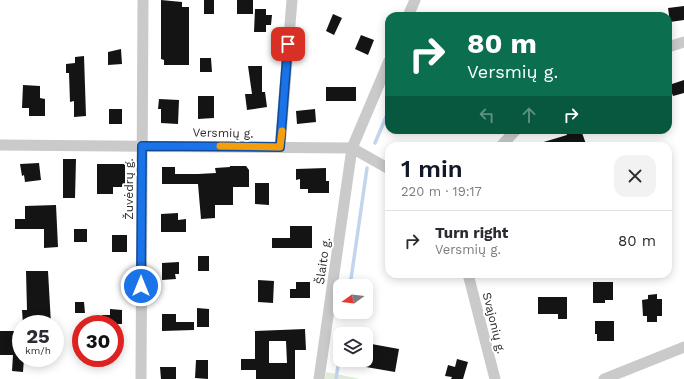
<!DOCTYPE html>
<html lang="en">
<head>
<meta charset="utf-8">
<style>
	body { margin:0; font-family:"Work Sans",sans-serif; background:#f2f2f3; color:#2b2b33; height:100vh; display:flex; flex-direction:column; font-size:15px; white-space:nowrap }
	* { box-sizing:border-box; margin:0 }
	p { font-size:13px; color:#7c7c81 }
	.icon { flex:none; width:22px; height:22px; fill:none; stroke:currentColor; stroke-width:2; stroke-linecap:round; stroke-linejoin:round }
	.map { position:relative; flex:1; overflow:hidden }
	.details { position:absolute; left:385px; top:142px; width:287px; height:136px; display:flex; flex-direction:column; background:#fff; border-radius:12px; box-shadow:0 2px 10px #0003 }
	.details>* { flex:none }
	.hud { position:absolute; left:385px; top:12px; width:287px; height:122px; border-radius:12px; box-shadow:0 2px 10px #0003; background:#0b6e4f; color:#fff; overflow:hidden }
	.needle { width:26px; rotate:255deg }
	.fabs { position:absolute; left:333px; top:279px; display:grid; gap:8px }
	.fabs a { display:grid; place-items:center; width:40px; height:40px; border-radius:8px; background:#fff; box-shadow:0 2px 10px #0003; font-size:20px }
	.speed { position:absolute; left:12px; top:315px; display:flex; gap:8px; font-size:20px; font-weight:700; text-align:center }
	.speed>* { display:grid; place-content:center; width:52px; height:52px; border-radius:50%; background:#fff; box-shadow:0 2px 10px #0003; line-height:1 }
	.speed small { font-size:10px; font-weight:400 }
	.speed .limit { border:6px solid #d22; background:#fff; color:#111 }
	.pin { position:absolute; display:grid; place-items:center; width:34px; height:34px; color:#fff; margin:-17px; border-radius:8px; box-shadow:0 2px 6px #0006 }
	.me { position:absolute; width:44px; margin:-22px; rotate:0deg; stroke-linejoin:round; filter:drop-shadow(0 0 3px #0008) }
	.turn { display:flex; align-items:center; gap:14px; height:84px; padding:0 16px; font-size:18px }
	.turn .icon { width:52px; height:52px; stroke-width:2.5 }
	.turn b { display:block; font-size:28px; line-height:34px }
	.lanes { display:flex; align-items:center; height:38px; padding:0 16px; background:#0003; justify-content:center; gap:20px; direction:ltr }
	.lanes .off { opacity:.35 }
	.round { display:grid; place-items:center; flex:none; width:42px; height:42px; border-radius:12px; background:#f2f2f3 }
	.head { display:flex; align-items:center; justify-content:space-between; height:68px; padding:0 16px }
	h1 { font-size:24px; font-weight:600; line-height:30px; color:#111827 }
	ul { padding:0; list-style:none }
	li { display:flex; align-items:center; gap:12px; height:60px; padding:0 16px; border-top:1px solid #e1e1e2 }
	li div { flex:1 }
	li b { display:block; font-size:15px }
	li em { font-style:normal }
	.map>svg:first-child { display:block }
</style>
</head>
<body>
<div class="map">
<svg width="684" height="379" viewBox="0 0 684 379">
	<rect width="100%" height="100%" fill="#fff"/>
	<path fill="#e0ecd9" d="M326,372L361,379H325Z"/>
	<g fill="none" stroke-linecap="round" stroke-linejoin="round">
		<path stroke="#c3d5ee" stroke-width="3.5" d="M375,143L389,110
			M350,286L367,168
			M343,334V330
			M336,379L340,353"/>
	</g>
	<path fill="#141414" fill-rule="evenodd" d="M161,0L182,2V7H189V65H164V60L161,59Z
		M204,0H214V14H204Z
		M237,0H253V14H237Z
		M684,6V20L670,22L668,8Z
		M255,9H266V15H272L271,25H266V32H254Z
		M333,14L342,18L334,35L326,31Z
		M361,35L374,40L368,55L355,49Z
		M121,49L122,64L108,65V52Z
		M84,56L86,116L74,117V101L70,102L69,73H66V64L75,63V57Z
		M200,58H211L212,72H200Z
		M248,66H262V92H265L267,107L247,110L245,94H252Z
		M684,80V93L673,96L669,85Z
		M23,85L40,86V98L45,99V116H29V108H22Z
		M326,87H356V101H326Z
		M198,96H214V118L198,119Z
		M159,99L179,100L178,124L161,123V109H158Z
		M109,109H122V124H109Z
		M315,109L316,122L297,124L296,111Z
		M565,130H581L586,144L579,146H538L537,144L567,135Z
		M63,159H76L75,198H63Z
		M39,163L41,180L25,182L24,175L22,176L20,164Z
		M97,164H125V187H113V194H97Z
		M230,166H246L249,170V187H233V205H215V218L201,219L198,184H162V167H175V174H198L216,173L215,168L230,167Z
		M326,168V181H329V193H308V189H300V179L296,180V169Z
		M255,183H269V205L255,204Z
		M56,205L58,247L44,248V229H15V219H25V206Z
		M178,213V220L186,219V232H161V214Z
		M290,226H312V248H272V238H290Z
		M74,229H87V242H74Z
		M112,235H127V252H112Z
		M198,256H209V271H198Z
		M179,262V274H175L176,279L162,280V263Z
		M26,271H48L51,324H23L22,310H27Z
		M258,280L274,281L273,303L258,302Z
		M296,282H310V298H290V289H296Z
		M593,282H613V300H605V303H593Z
		M657,294V299H662V316H657V322H647V316H643L642,300L648,299V295Z
		M538,297H567V319H558V314H538Z
		M75,302H84L85,313H75Z
		M197,308L209,309V327H197Z
		M110,309L122,310V324H102V315H110Z
		M162,314H176V322H194V330L162,331Z
		M595,321H614V341H597V334H595Z
		M305,329L306,350H295V379H256V370H241V359H255V331ZM269,341H286L287,363H269Z
		M0,331H21V358H24L23,372L12,371L13,355H0Z
		M366,343L399,349L395,372L366,367Z
		M457,359L468,362L463,379H451L452,377L445,376L448,365L455,367Z
		M196,360H208V379L195,378Z
		M160,367H176V379H161Z"/>
	<g fill="none" stroke-linecap="round" stroke-linejoin="round">
		<path stroke="#cacaca" stroke-width="11" d="M408,16L415,0
			M668,47L684,42
			M0,145L352,148L389,61
			M501,146L516,130
			M280,147L292,0
			M468,274L495,379
			M141,379L143,0
			M319,379L352,148L389,169
			M604,379L684,347"/>
	</g>
	<g fill="none" stroke-linecap="round" stroke-linejoin="round">
		<defs>
			<path id="route" d="M141,286L142,146L280,147L288,44"/>
		</defs>
		<use href="#route" stroke="#114b97" stroke-width="10"/>
		<use href="#route" stroke="#1a73e8" stroke-width="7"/>
		<path stroke="#f59e0b" stroke-width="7" d="M220,146L280,147L282,131"/>
	</g>
	<g text-anchor="middle" stroke-width="4" stroke-linejoin="round" paint-order="stroke">
		<g font-size="12" fill="#2d2d2d" stroke="#fff">
			<text transform="translate(223 133) rotate(1)" y="4">Versmių g.</text>
			<text transform="translate(129 189) rotate(-90)" y="4">Žuvėdrų g.</text>
			<text transform="translate(323 261) rotate(-82)" y="4">Šlaito g.</text>
			<text transform="translate(494 323) rotate(76)" y="4">Svajonių g.</text>
		</g>
	</g>
</svg>
<div class="fabs">
<a><svg class="needle" viewBox="-14 -14 28 28"><path d="M0-13l5 13h-10z" fill="#e53935"/><path d="M0 13l5-13h-10z" fill="#7c7c81"/></svg></a>
<a><svg class="icon" aria-label="layers" viewBox="0 0 24 24"><path d="M12 4l9 5-9 5-9-5zM3 14l9 5 9-5"/></svg></a>
</div>
<div class="speed"><div>25<small>km/h</small></div><div class="limit">30</div></div>
<div class="pin" style="left:288px;top:44px;background:#d93025"><svg class="icon" aria-label="arrive" viewBox="0 0 24 24"><path d="M6 21V4h12l-3 4 3 4H6"/></svg></div>
<svg class="me" style="left:141px;top:286px" viewBox="-20 -20 40 40"><circle r="17" fill="#1a73e8" stroke="#fff" stroke-width="3"/><path d="M0-11L8 9 0 5-8 9z" fill="#fff"/></svg>
<div class="hud">
<div class="turn"><svg class="icon" aria-label="right" viewBox="0 0 24 24"><path d="M7 20v-9h11M14 6l5 5-5 5"/></svg><div><b>80 m</b>Versmių g.</div></div>
<div class="lanes"><svg class="icon off" aria-label="left" viewBox="0 0 24 24"><path d="M17 20v-9H6M10 6l-5 5 5 5"/></svg><svg class="icon off" aria-label="ahead" viewBox="0 0 24 24"><path d="M12 20V5M6 11l6-6 6 6"/></svg><svg class="icon" aria-label="right" viewBox="0 0 24 24"><path d="M7 20v-9h11M14 6l5 5-5 5"/></svg></div>
</div>
<section class="details">
<div class="head"><div><h1>1 min</h1><p>220 m · 19:17</p></div><a class="round"><svg class="icon" aria-label="close" viewBox="0 0 24 24"><path d="M6 6l12 12M18 6L6 18"/></svg></a></div>
<ul>
<li><svg class="icon" aria-label="right" viewBox="0 0 24 24"><path d="M7 20v-9h11M14 6l5 5-5 5"/></svg><div><b>Turn right</b><p>Versmių g.</p></div><em>80 m</em></li>
</ul>
</section>
</div>
</body>
</html>
